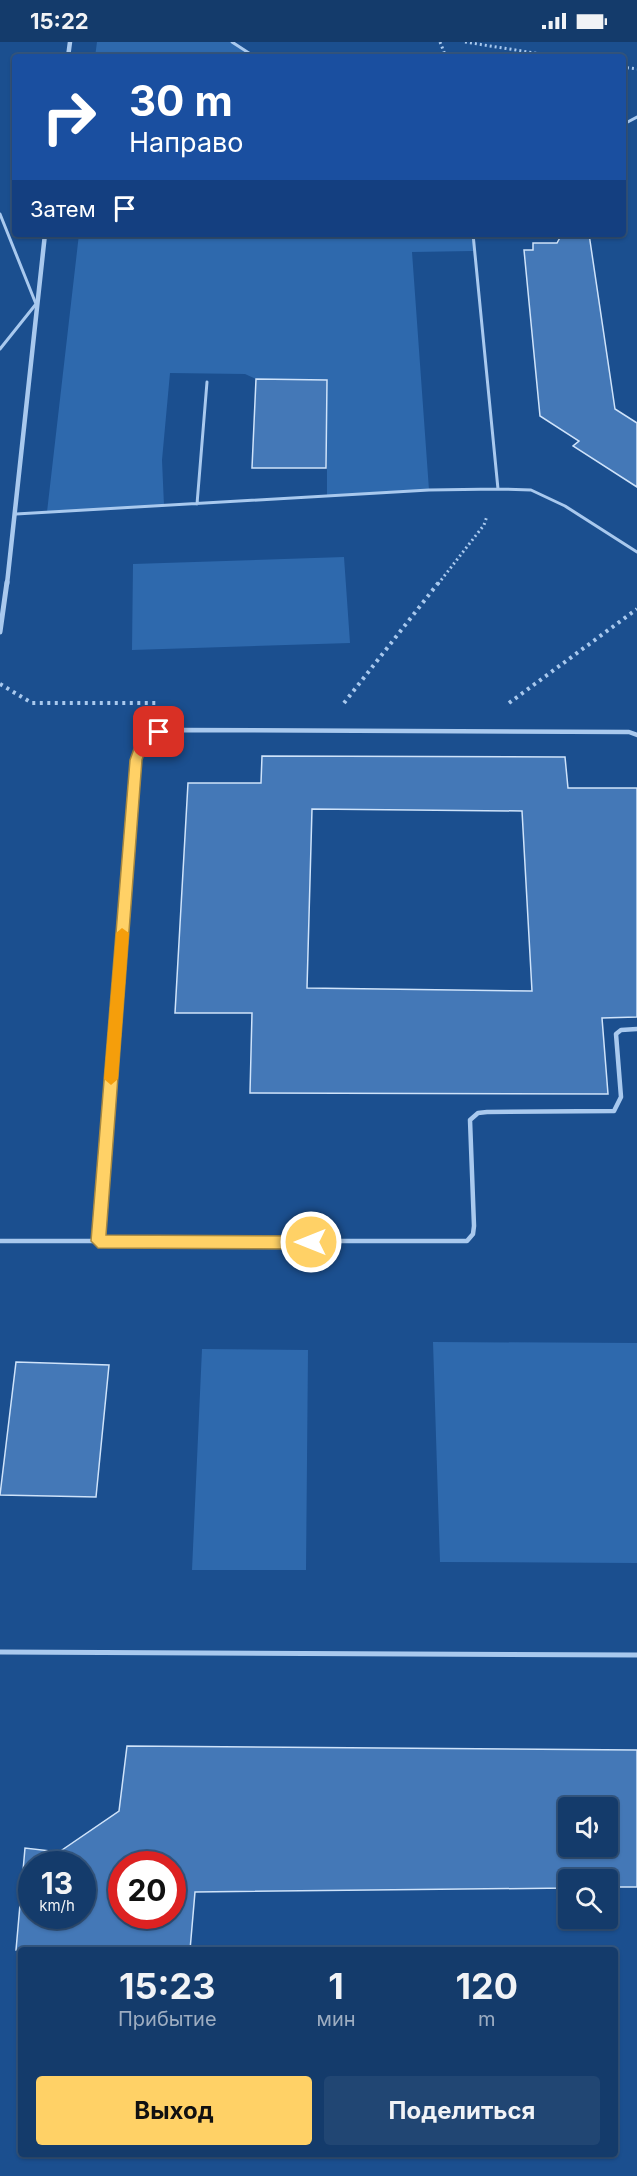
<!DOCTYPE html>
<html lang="ru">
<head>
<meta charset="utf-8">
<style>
	body { margin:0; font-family:Inter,sans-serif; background:#214673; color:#f1f3f6; height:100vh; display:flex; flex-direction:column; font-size:22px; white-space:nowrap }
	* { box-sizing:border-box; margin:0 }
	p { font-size:20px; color:#9dadc1 }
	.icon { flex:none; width:33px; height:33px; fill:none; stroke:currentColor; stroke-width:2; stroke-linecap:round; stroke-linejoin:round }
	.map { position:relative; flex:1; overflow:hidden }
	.drawer { position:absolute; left:18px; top:1905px; width:600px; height:210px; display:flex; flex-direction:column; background:#143b6b; border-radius:6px; box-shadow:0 2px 4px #0004,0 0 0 2px #33557e }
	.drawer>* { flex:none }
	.top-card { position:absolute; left:12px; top:12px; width:614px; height:183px; border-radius:6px; box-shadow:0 2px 4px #0004,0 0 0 2px #33557e; background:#1a4fa0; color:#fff; overflow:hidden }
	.buttons { position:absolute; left:558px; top:1755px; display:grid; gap:12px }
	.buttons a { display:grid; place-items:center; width:60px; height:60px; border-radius:6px; background:#143b6b; box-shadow:0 2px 4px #0004,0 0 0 2px #33557e; font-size:30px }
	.speed { position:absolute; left:18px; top:1809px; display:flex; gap:12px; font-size:30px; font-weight:700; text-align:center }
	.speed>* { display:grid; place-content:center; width:78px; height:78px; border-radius:50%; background:#143b6b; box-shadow:0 2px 4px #0004,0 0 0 2px #33557e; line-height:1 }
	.speed small { font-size:15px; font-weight:400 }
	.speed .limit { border:9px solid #d22; background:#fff; color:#111 }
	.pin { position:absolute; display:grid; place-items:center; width:51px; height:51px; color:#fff; margin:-26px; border-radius:12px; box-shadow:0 3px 9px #0006 }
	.me { position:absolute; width:66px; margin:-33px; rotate:270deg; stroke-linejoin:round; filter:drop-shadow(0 0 4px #0008) }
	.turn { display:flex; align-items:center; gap:21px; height:126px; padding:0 18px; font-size:27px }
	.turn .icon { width:78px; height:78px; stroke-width:2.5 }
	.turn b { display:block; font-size:42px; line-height:51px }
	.then { display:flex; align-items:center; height:57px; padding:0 18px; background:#0003; gap:12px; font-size:22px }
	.eta { display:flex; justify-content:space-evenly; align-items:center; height:102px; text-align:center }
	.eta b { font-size:36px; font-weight:700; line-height:42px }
	.action { display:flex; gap:12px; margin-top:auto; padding:12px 18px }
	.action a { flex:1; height:69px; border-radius:6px; background:#ffd166; color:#111; font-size:24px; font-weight:700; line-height:69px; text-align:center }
	.action a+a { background:#214673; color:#f1f3f6 }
	.status { display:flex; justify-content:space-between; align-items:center; height:42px; padding:0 30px; background:#143b6b; direction:ltr }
	.status svg { height:16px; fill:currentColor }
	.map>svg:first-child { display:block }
</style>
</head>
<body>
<div class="status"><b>15:22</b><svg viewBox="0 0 49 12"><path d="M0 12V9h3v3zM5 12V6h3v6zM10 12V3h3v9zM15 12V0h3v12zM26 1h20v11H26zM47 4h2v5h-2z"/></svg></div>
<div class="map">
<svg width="637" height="2134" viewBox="0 0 637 2134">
	<rect width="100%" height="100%" fill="#1b4f8f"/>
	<path fill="#2e69ad" d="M97,0H232L255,15H95Z
		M79,192H473V209L412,210L429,448L327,455V338L256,337L245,332L170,331L162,418L164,464L47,470Z
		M344,515L350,601L132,608L133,522Z
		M433,1300L637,1301V1521L440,1520Z
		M202,1307L308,1308L306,1528H192Z"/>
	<path fill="#4478b7" stroke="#cfe3fa" stroke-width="1.5" fill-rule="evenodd" d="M562,192H589L615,367L637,381V445L573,404L579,399L540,374L524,208H533V201H557Z
		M256,337L327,338L326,426H252Z
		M262,714L565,715L568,746H637V975L602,976L608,1052L250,1051L252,971H175L188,741H261ZM312,767L522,769L532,949L307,946Z
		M16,1320L109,1323L96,1455L0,1453Z
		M127,1704L637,1708V1845H608V1838H568V1846L195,1850L190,1908H16L25,1806L59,1810L119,1769ZM568,1766H608V1804H568ZM32,1822H82V1874H32ZM122,1822H172V1874H122Z"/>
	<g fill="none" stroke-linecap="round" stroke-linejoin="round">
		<path stroke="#a9c9ee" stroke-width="3" stroke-dasharray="2 3" stroke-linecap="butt" d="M440,0L446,15
			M465,0L560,15
			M622,25L637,27
			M438,542L484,483L487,474"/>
		<path stroke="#a9c9ee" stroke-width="4" stroke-dasharray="3 4.5" stroke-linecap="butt" d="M0,642L32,661H159
			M344,661L439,540
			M509,661L637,567"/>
		<path stroke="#a9c9ee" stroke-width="3" d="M232,0L255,15
			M622,83L637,75
			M0,172L36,262L0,307
			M473,192L498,447L531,448L565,464L637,510
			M197,462L207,340
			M16,472L429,448L498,447"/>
		<path stroke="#a9c9ee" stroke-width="4.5" d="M0,1199H467L473,1192L474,1184L470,1078L478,1071L487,1070L614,1069L621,1055L616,992L621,988L637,987
			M98,1199L136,718C144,696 158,690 180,688L629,690L637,693"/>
		<path stroke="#a9c9ee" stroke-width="5" d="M0,1610L637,1613"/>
		<path stroke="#a9c9ee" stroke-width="4.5" d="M68,15L70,0
			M7,542L45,192"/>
		<path stroke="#a9c9ee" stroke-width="5" d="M0,590L7,540"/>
	</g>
	<path fill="#ffd166" stroke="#a68842" stroke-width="1.5" d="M159,686L165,690L146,706L142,718L106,1193L311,1194L318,1200L311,1207L98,1206L91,1199L130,718L136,701Z"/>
	<path fill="#f59e0b" d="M122,886L129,891L118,1037L111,1043L104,1037L116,891Z"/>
</svg>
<div class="buttons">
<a><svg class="icon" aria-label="sound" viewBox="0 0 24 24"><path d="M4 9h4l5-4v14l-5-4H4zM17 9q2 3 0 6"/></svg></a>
<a><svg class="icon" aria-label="search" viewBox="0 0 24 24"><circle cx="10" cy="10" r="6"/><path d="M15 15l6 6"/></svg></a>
</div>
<div class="speed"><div>13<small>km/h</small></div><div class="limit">20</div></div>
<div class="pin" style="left:159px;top:690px;background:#d93025"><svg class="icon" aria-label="arrive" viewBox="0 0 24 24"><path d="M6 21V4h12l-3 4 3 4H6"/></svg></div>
<svg class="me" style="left:311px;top:1200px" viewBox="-20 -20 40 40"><circle r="17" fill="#ffd166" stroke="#fff" stroke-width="3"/><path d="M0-11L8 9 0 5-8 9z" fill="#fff"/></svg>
<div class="top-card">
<div class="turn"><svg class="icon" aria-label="right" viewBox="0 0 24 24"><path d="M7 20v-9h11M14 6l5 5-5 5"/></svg><div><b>30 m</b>Направо</div></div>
<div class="then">Затем<svg class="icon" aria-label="arrive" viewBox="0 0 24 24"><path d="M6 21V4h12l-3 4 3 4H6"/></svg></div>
</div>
<section class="drawer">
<div class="eta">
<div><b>15:23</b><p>Прибытие</p></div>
<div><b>1</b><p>мин</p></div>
<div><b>120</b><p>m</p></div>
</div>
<div class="action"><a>Выход</a><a>Поделиться</a></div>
</section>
</div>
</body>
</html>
